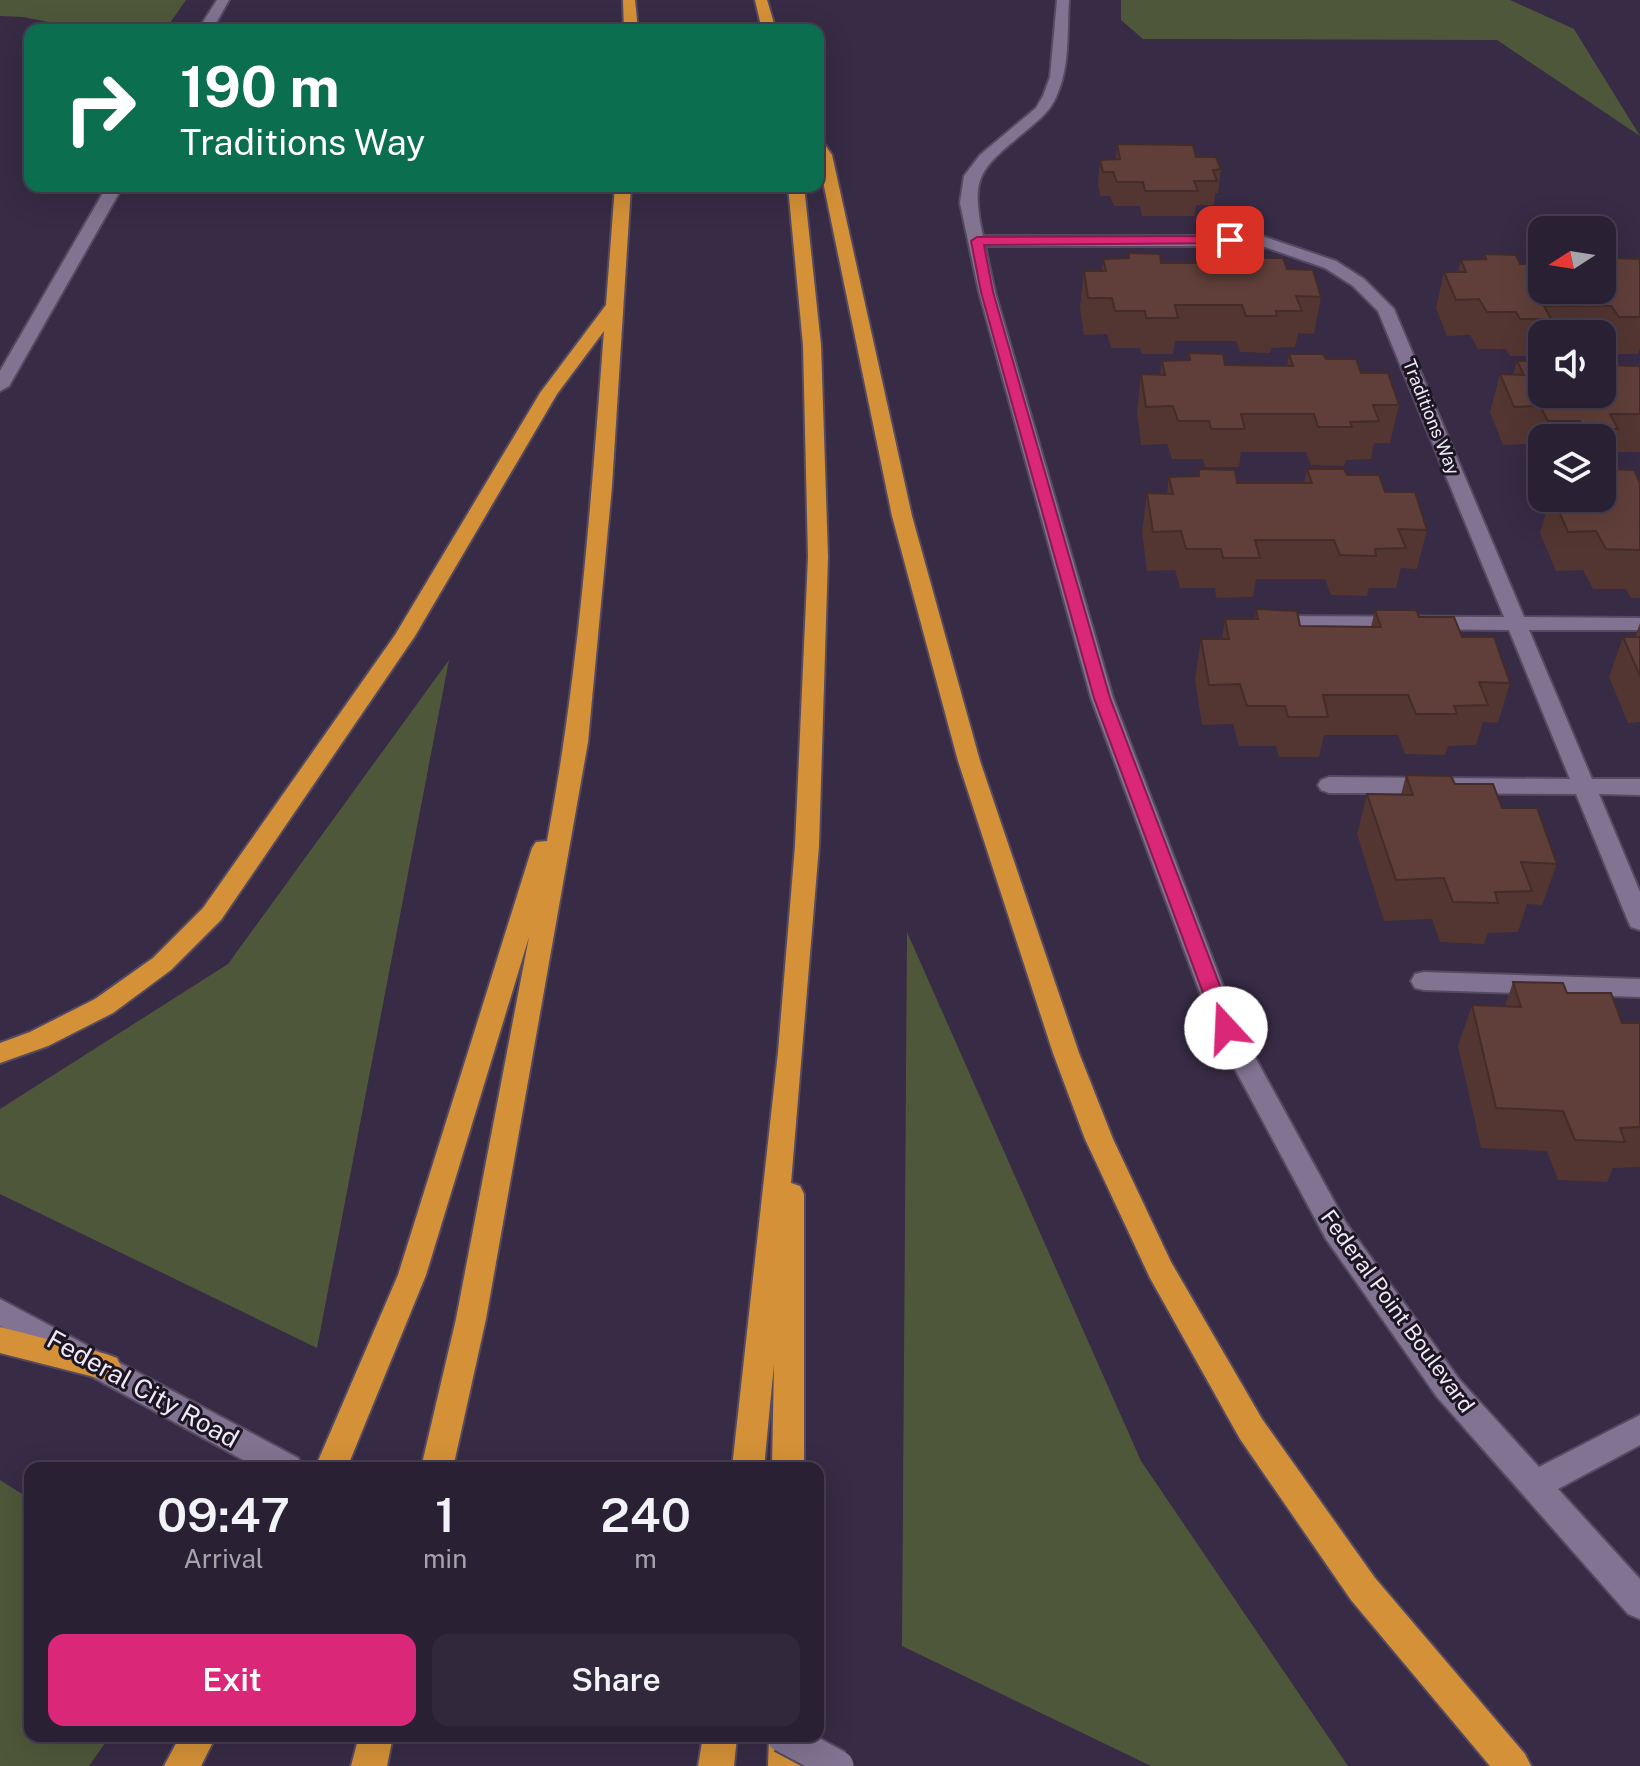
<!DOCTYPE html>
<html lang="en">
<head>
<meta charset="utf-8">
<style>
	body { margin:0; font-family:"Public Sans",sans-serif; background:#31283c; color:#f1f3f6; height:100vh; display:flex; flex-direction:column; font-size:30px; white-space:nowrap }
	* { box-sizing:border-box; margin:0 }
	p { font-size:26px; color:#a5a3ac }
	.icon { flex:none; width:44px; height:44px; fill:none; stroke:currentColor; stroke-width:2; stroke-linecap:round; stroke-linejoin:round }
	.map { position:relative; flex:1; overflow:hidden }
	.details { position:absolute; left:24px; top:1462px; width:800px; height:280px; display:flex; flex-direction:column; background:#292034; border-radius:16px; box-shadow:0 8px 32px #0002,0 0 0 2px #453e4f }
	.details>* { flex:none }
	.banner { position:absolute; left:24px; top:24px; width:800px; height:168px; border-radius:16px; box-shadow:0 8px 32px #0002,0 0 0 2px #453e4f; background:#0b6e4f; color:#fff; overflow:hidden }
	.needle { width:52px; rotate:258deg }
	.buttons { position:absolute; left:1528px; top:216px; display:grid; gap:16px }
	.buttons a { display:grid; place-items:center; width:88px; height:88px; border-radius:16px; background:#292034; box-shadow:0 8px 32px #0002,0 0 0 2px #453e4f; font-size:40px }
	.pin { position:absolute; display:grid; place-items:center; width:68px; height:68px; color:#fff; margin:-34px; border-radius:16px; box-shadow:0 4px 12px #0006 }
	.me { position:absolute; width:88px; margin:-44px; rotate:340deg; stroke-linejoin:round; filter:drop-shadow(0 0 6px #0008) }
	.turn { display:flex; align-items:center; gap:28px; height:168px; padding:0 24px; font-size:36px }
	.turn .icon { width:104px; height:104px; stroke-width:2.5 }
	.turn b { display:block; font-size:56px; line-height:68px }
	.eta { display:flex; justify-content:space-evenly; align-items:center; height:136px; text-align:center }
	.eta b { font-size:48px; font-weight:600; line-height:56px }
	.cta { display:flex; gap:16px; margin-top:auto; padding:16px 24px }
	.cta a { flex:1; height:92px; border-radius:16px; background:#db2777; color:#fff; font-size:32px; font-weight:600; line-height:92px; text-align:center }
	.cta a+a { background:#31283c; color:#f1f3f6 }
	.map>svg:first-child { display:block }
</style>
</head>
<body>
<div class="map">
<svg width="1640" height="1766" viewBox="0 0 1640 1766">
	<rect width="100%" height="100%" fill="#372b45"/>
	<path fill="#4f573a" d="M0,0H186L165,30H89L23,17L0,16Z
		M1121,0H1510L1574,29L1640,136L1497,40L1143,39L1121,20Z
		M449,660L317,1348L0,1194V1109L228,964Z
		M907,932L1141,1461L1348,1766H1151L902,1646Z
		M0,1480L30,1499V1736H110L89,1766H0Z"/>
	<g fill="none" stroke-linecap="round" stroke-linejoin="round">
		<defs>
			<path id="minor" d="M217,0H229L212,30H198Z
				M1057,0H1069C1067,31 1070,68 1056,97C1050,111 1040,119 1028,129C982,168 969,173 983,236H1262L1336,261L1364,279L1394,309L1524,617L1640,618V630H1529L1592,779H1640V795L1599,794L1640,892V930L1631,927L1628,921L1576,794L1329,793L1321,790L1318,785L1321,780L1329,777L1570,779L1509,630L1269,628L1259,622L1269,616L1504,617L1378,311L1353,286L1325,268L1262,246H985L995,292L1113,698L1239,1028L1346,1223L1459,1379L1539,1467L1640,1415V1445L1558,1489L1640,1579V1619L1628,1614L1437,1397L1326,1239L1213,1028L1091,698L979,292L960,203L964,176L980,155L1036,108L1043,96L1050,77Z
				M107,186H123L9,386L0,391V371Z
				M1424,972L1640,979V997L1424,990L1415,988L1411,981L1415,974Z
				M0,1299L298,1458L303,1468H258L0,1326Z"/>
			<path id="highway" d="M623,0H635L638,30H624Z
				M755,0H767L776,30H762Z
				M818,141L823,142L832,155L912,516L980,761L1079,1053L1113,1139L1171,1262L1262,1419L1375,1578L1525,1754L1531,1766H1490L1351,1600L1240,1439L1150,1278L1085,1139L1053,1053L958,761L892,516L818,157Z
				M615,186H631L612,486L588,742L486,1319L453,1468H421L456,1319L529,937L426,1275L347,1468H315L398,1275L532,848L536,842L547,841C579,673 591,501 604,331L557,394L415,636L221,920L171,970L113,1013L48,1046L0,1063V1043L30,1032L95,999L153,958L203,908L395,635L540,393L606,305Z
				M788,186H804L821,345L828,557L819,846L791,1183L800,1186L804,1194V1468H772L774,1364L764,1468H732L778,1052L795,846L808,557L803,345Z
				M0,1327L106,1354L117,1358L121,1367L117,1376L106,1380L0,1353Z
				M180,1736H216L201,1766H164Z
				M359,1736H393L387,1766H351Z
				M703,1736H737L734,1766H698Z
				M769,1736H803L804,1766H768Z"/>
		</defs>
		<use href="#minor" stroke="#554a60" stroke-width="4"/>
		<use href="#highway" stroke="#554a60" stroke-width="4"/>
		<use href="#minor" fill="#817391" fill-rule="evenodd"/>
		<use href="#highway" fill="#d49137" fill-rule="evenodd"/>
		<defs>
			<path id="minor-bridge" d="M782,1736L838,1766"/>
		</defs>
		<use href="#minor-bridge" stroke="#554a60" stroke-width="35" stroke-linecap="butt"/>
		<use href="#minor-bridge" stroke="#817391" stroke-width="31"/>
	</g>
	<path fill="#533632" d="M1117,144L1196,157L1221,169L1218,193H1215L1214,205H1196L1194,216H1142L1140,206H1114L1110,196H1100L1098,184L1100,160H1116Z
		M1129,253L1161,263H1221L1222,253L1256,258L1287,269L1321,297L1314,334L1298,333L1295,347L1271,348L1270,353L1240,352L1236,341H1175L1173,354H1142L1140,348H1111L1107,334L1084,335L1080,307L1084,271H1102L1103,259L1128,258Z
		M1484,254L1520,264L1542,290L1613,258L1640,259V349L1638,354H1607L1602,345V334H1542L1541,356H1510L1506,349H1478L1470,335L1447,336L1436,308L1444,272H1458L1461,260H1483Z
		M1189,353L1225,365L1287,366L1289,354L1326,359L1361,373L1399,405L1390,443H1374L1371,459L1346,460L1344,466L1311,465L1306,452H1241L1239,467H1205L1203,459H1172L1167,444L1141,445L1137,412L1141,374L1160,375L1162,361L1188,360Z
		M1542,354V394L1639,366L1640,364V452H1611L1606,467H1602V438H1542V459H1537L1529,444L1503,445L1490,412L1500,374L1513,375L1517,361L1540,360Z
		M1199,469L1237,483H1304L1307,469L1347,475L1385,492L1427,530L1417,569L1401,568L1396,588H1369L1367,596L1331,595L1325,579H1256L1253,597L1216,598L1215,588H1180L1175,570L1147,571L1142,532L1147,493L1167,494L1169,477L1197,476Z
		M1640,483V598H1631L1626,589H1593L1583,570L1556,571L1540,533L1550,498H1602Z
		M1256,609L1300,626L1371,627L1375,610L1419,617L1462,637L1510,683L1498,723L1483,722L1476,745L1448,746L1445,755L1405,754L1398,735H1324L1319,757H1279L1276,746H1239L1233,724L1202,725L1195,679L1201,639H1222L1225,619H1255Z
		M1640,623V722L1628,723L1609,677L1623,637H1635Z
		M1406,775L1455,784L1502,808L1557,864L1542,905L1527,904L1518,932L1488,933L1484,944L1440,942L1432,919L1384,921L1357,834L1367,794L1401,795Z
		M1513,982L1567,993L1622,1023H1640V1167L1613,1168L1607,1182L1558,1180L1547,1151L1481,1148L1458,1046L1472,1005L1505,1006Z"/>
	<path fill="#603f3a" stroke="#432c29" stroke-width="2" d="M1117,144L1193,145L1196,157H1216L1221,169L1213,170L1217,181H1194L1198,191H1145L1143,182H1117L1113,172H1103L1100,160L1120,159Z
		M1129,253L1160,254L1161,263H1225L1222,253H1254L1256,258H1283L1287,269L1313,270L1321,297L1296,296L1302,311H1276L1277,316H1246L1242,305H1175L1178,318H1146L1145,311H1115L1112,298H1088L1084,271H1106L1103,259L1129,258Z
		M1484,254L1516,255L1520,264H1542V290H1602V254H1610L1613,258L1640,259V317H1619L1611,306H1544L1551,319H1520L1516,312H1487L1479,299L1456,300L1444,272H1466L1461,260L1486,259Z
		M1189,353L1223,354L1225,365L1293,366L1289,354H1323L1326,359H1356L1361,373H1388L1399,405H1373L1379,421L1350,422L1352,427H1318L1314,414H1241L1245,429H1211L1209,421H1178L1173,406L1146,407L1141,374L1165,375L1162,361L1190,360Z
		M1542,360V394H1602V365L1640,366V414H1610L1618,429H1584L1580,421H1548L1540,406L1514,407L1500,374L1524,375L1517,361Z
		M1199,469L1235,470L1237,483H1312L1307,469H1344L1347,475H1379L1385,492H1415L1427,530L1398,529L1406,548L1375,549L1376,556L1340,555L1334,540H1255L1260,558H1223L1221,549H1186L1181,531L1153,532L1147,493L1173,494L1169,477L1199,476Z
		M1602,469L1634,470L1640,483V550L1606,549L1596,531L1568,532L1553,498H1602Z
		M1256,609L1297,611L1300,626L1381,627L1375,610H1416L1419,617H1454L1462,637H1494L1510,683L1479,682L1488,705L1454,706L1457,714H1416L1408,695H1323L1328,717H1288L1285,706H1247L1240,684L1209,685L1201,639H1229L1225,619H1258Z
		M1623,637H1640V676Z
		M1406,775L1451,776L1455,784H1493L1502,808H1537L1557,864L1521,862L1532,891L1495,892L1498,903L1453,902L1444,878L1396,880L1367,794L1413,795Z
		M1513,982L1563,983L1567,993H1611L1622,1023H1640V1127L1620,1128L1625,1142L1575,1140L1563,1111L1496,1108L1472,1005L1521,1007Z"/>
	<path fill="#db2777" stroke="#8e194d" stroke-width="2" d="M1230,236L1235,237V243L984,245L993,292L1110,698L1236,1028L1233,1033H1219L1216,1028L1094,698L981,292L971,241L977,237Z"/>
	<g text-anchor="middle" stroke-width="6" stroke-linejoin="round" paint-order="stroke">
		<g font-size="18" fill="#efe8f9" stroke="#1c1622">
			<text transform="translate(1431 417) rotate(68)" y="6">Traditions Way</text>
		</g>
		<g font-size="22" fill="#efe8f9" stroke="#1c1622">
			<text transform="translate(1398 1311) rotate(54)" y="8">Federal Point Boulevard</text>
		</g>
		<g font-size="26" fill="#efe8f9" stroke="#1c1622">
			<text transform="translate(143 1389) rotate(29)" y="9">Federal City Road</text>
		</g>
	</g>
</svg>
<div class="buttons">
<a><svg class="needle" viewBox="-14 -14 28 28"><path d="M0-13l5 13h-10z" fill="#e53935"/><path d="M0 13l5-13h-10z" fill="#a5a3ac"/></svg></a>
<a><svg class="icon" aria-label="sound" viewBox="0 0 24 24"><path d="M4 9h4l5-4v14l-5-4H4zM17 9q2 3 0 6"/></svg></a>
<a><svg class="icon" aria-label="layers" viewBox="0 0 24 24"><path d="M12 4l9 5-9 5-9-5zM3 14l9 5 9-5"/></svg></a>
</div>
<div class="pin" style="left:1230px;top:240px;background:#d93025"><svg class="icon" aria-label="arrive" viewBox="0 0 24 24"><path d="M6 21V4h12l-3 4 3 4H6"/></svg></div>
<svg class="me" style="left:1226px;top:1028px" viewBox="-20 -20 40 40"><circle r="19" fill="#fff"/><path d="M0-13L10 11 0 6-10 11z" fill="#db2777"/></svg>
<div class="banner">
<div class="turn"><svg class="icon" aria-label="right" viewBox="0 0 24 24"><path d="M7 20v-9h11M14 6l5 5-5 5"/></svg><div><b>190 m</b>Traditions Way</div></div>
</div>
<section class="details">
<div class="eta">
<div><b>09:47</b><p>Arrival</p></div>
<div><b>1</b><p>min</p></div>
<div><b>240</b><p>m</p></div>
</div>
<div class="cta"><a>Exit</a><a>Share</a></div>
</section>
</div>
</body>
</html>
